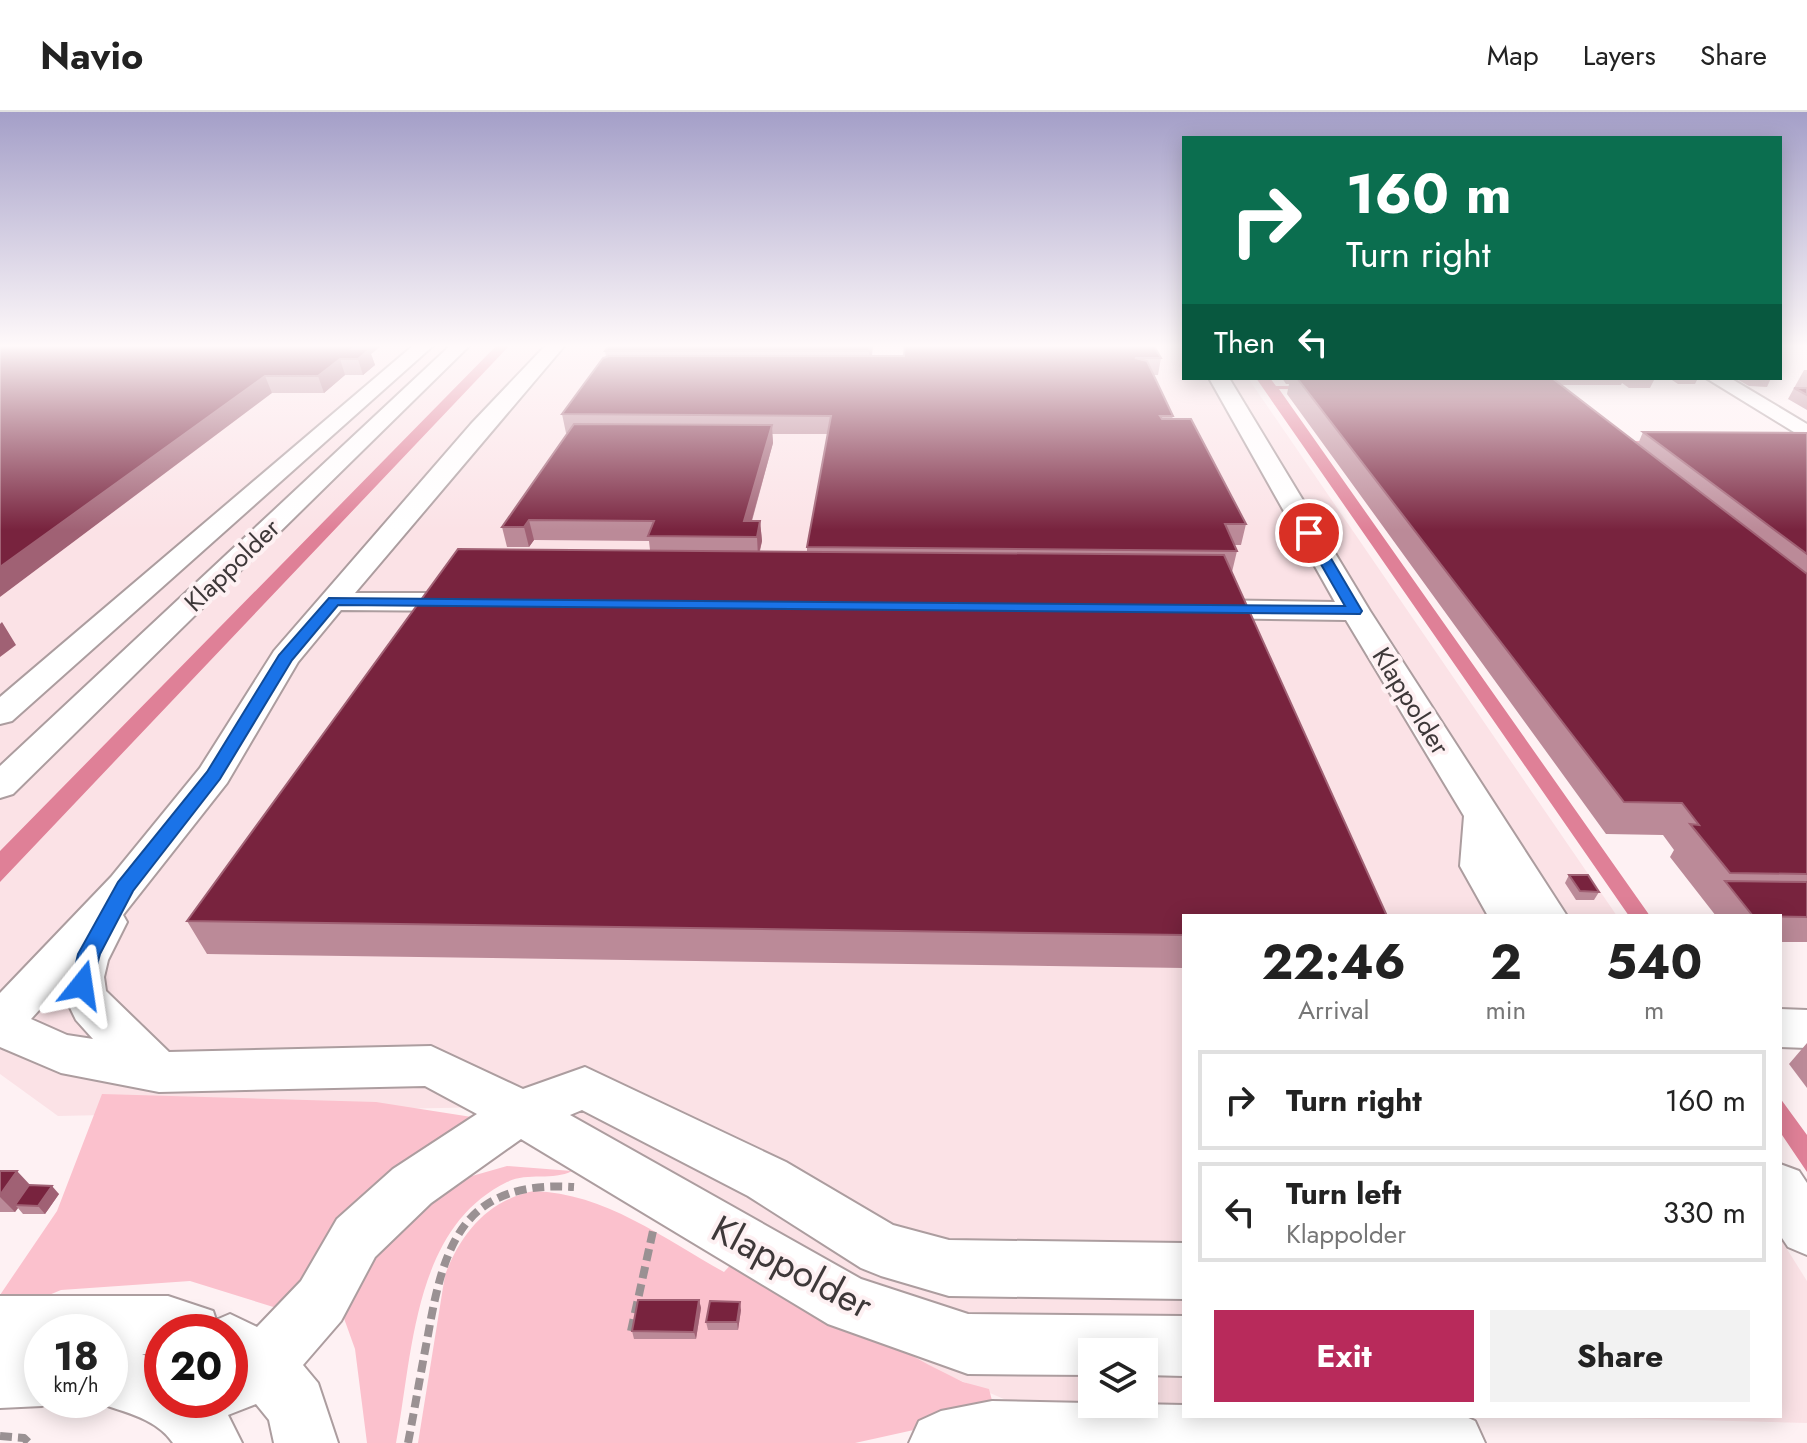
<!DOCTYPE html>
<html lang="en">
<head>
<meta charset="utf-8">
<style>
	body { margin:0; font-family:Jost,sans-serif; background:#f2f2f2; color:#222; height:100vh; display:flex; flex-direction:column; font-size:30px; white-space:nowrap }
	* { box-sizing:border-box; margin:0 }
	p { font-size:26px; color:#767676 }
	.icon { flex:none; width:44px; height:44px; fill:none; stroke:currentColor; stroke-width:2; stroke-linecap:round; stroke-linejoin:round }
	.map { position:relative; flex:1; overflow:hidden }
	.panel { position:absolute; left:1182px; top:802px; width:600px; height:504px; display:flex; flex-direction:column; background:#fff; border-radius:0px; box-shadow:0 4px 20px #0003 }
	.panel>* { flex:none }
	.banner { position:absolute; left:1182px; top:24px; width:600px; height:244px; border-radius:0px; box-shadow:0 4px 20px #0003; background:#0b6e4f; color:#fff; overflow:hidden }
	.controls { position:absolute; left:1078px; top:1226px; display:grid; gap:16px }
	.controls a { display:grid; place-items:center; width:80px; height:80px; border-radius:0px; background:#fff; box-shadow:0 4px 20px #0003; font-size:40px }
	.speed { position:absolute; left:24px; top:1202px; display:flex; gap:16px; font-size:40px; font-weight:700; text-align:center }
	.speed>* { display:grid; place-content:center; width:104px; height:104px; border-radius:50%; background:#fff; box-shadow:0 4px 20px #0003; line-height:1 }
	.speed small { font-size:20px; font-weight:400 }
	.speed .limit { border:12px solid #d22; background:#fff; color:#111 }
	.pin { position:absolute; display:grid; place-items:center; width:68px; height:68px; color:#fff; margin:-34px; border:4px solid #fff; border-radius:50%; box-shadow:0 2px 8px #0007 }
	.me { position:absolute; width:88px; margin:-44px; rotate:15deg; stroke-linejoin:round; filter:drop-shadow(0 0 6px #0008) }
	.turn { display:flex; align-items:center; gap:28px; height:168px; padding:0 32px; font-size:36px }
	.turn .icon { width:104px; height:104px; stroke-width:2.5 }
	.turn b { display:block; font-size:56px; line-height:68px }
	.then { display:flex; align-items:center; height:76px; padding:0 32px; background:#0003; gap:16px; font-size:30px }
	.eta { display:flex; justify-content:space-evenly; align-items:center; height:136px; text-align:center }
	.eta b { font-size:48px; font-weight:700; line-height:56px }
	.button { display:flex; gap:16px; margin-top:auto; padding:16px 32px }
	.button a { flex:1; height:92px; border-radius:0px; background:#b82a5b; color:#fff; font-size:32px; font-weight:700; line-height:92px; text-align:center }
	.button a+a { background:#f2f2f2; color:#222 }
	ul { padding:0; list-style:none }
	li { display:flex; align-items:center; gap:24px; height:100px; margin:0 16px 12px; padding:0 16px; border:4px solid #e0e0e0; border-radius:0px }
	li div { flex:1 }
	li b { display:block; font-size:30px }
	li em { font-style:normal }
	header { display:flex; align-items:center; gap:48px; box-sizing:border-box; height:112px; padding:0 40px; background:#fff; border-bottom:2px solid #e0e0e0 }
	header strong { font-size:38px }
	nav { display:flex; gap:44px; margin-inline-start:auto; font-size:28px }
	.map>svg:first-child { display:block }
</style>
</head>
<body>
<header>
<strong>Navio</strong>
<nav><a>Map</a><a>Layers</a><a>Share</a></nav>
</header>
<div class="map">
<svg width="1807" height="1331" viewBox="0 0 1807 1331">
	<rect width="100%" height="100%" fill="#fef1f3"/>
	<path fill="#fbe2e6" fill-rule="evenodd" d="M0,232H1184V266H1248L1617,804H1184V1295L1011,1290L837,1216L488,995L58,1004L0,962ZM1092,1240H1144V1292H1092Z
		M1780,1126L1807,1169V1311L1543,1304H1780Z"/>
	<path fill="#fbc1cd" d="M102,982L376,990L478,1006L283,1198L190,1169L61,1178L11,1199L0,1200V1183L57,1099Z
		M507,1054L572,1059C553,1069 527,1060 507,1070C413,1116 413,1241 396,1331H367L355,1237L341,1198L387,1118L465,1066Z
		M534,1079C604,1081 665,1127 724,1160L736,1147L929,1253L963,1270L989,1277L995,1300L855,1331H418L445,1163C461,1121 488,1088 534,1079Z"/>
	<path fill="#df8097" d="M498,232H511L0,770V739Z
		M1256,266H1270L1276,274L1556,275L1623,329L1807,330L1611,333L1541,279L1279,277L1650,804H1629Z
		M1780,986L1807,1023V1060L1780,1020Z"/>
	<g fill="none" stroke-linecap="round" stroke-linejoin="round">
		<defs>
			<path id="minor" d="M415,232H435L12,609L0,612V585Z
				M452,232H471L13,682L0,686V654Z
				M547,232H566L355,481H469L479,484L483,490L479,496L469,499L341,498L298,550L227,671L123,803L127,810L108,848L104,865L106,879L169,940L431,934L523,977L585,955L786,1050L893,1113L949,1128L1184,1131V1187L949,1184L881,1164L861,1156L748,1084L582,998L570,1003L861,1167L968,1202L1184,1204V1264L1144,1263V1240H1092V1263L968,1262L828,1212L521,1027L431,1091L375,1145L341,1209L303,1253L318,1271L338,1331H274L269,1308L256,1292L228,1303L242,1331H173C155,1304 118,1299 90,1288H110V1220H42V1288H57L42,1294L0,1296V1184H168L213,1199L216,1208L230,1202L257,1215L301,1169L337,1107L393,1057L477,1002L425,974L159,980L61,961L0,935V881L111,765L200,656L274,539L471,312ZM60,875L76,908L93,927L67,923L31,907ZM162,1220H230V1288H162V1252L142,1242H162Z
				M1209,266H1229L1370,499L1567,804H1488L1460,754L1464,704L1346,508L1200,506L1190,503L1185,497L1190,491L1200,488L1335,490Z
				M1706,266H1730L1807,312V328Z
				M1780,897L1807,898V936L1780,935Z
				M1780,1052L1799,1059L1807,1071V1143L1788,1135L1780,1123Z
				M992,1289L1184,1293V1304H1464L1475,1309L1485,1331H909L919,1309L941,1299Z"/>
		</defs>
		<use href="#minor" stroke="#ac9d9f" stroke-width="4"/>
		<path stroke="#9a9193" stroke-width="8" stroke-dasharray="12 6" stroke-linecap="butt" d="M631,1219L653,1119
			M0,1324L24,1326L29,1331
			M408,1331C415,1295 421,1259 428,1223C444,1131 464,1068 574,1075"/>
		<use href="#minor" fill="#fff" fill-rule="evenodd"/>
	</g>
	<path fill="#bb8a98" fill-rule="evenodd" d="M0,232H406L404,233H382L371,242L375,253L363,263H345L324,281H272Z
		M873,232L872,244L1161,246L1158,263H1153L1173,304L1172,307L1246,412L1241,433H1234L1237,439L1232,460L1184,804V856L207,842L187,809L650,438L649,429L534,428L529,435H507L502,415L568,321H566L562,302L606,245L605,239ZM772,322H828L807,435V440L760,439L762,429L760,409H752L773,331Z
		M1804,258H1807V298L1788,287Z
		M1282,266H1655L1650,276H1629L1622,271L1621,273H1561L1638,332L1643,320L1807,321V830H1780V804H1716L1670,745L1674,738L1663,723L1606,722L1287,282L1289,272H1286Z
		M1669,266H1698L1695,272H1678Z
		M1735,266H1771L1767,275L1749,274Z
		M1569,763L1599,780L1594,788H1576L1565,771Z
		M1807,931V976L1789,952Z
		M0,1059L30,1073L59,1082L45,1102H23L18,1096L15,1100H0Z
		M699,1188L701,1196L696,1227H634L632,1219Z
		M741,1198L738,1218H708L706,1210Z"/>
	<path fill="#a06174" d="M359,232H381L382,233L371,242L375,253L363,263L358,247L352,237Z
		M870,232H873L870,261L869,239Z
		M340,247L345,263L324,281L318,264Z
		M265,264L272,281L0,485V455Z
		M772,313L773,331L747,425L744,409Z
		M529,408L534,428L529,435L524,415Z
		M760,409L762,429L758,445L757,425Z
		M2,510L16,533L0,545V512Z
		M17,1059L32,1075L15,1093L18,1096L15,1100L0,1085V1083Z
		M52,1074L59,1082L45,1102L38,1094Z
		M699,1188L701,1196L696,1227L694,1220Z
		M740,1190L741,1198L738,1218L737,1210Z"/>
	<path fill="#78233e" stroke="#a06174" stroke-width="2" d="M0,232H359L352,237H370L358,247H340L318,264H265L0,455Z
		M610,232H870L869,239H605Z
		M905,232H1153L1161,246H1135L1147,249L1173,304H1160L1162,307H1191L1246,412H1225L1237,439L807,435L831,304L562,302L603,246L609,244H904Z
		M1297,266H1552L1807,462V762L1730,761L1690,712L1699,713L1682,691L1624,690Z
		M1794,276H1807V283Z
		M574,312L772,313L744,409H760L757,425L648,424L654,409L529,408L524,415H502Z
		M1643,320L1807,321V442Z
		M458,437L1224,443L1387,804H1184V823L187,809Z
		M1569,763H1588L1599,780L1580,779Z
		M1725,769L1807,770V805L1753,804Z
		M0,1059H17L0,1083Z
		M29,1073L52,1074L38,1094L15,1093Z
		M638,1188H699L694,1220L632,1219Z
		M710,1189L740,1190L737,1210H706Z"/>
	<linearGradient id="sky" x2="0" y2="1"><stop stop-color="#a49fc8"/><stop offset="0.56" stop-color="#fff9fa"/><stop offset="1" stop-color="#fff9fa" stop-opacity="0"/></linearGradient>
	<rect width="1807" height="418" fill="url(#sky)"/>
	<path fill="#1a73e8" stroke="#114b97" stroke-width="2" d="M1305,418L1316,421L1362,499L1360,502L338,493L292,548L220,667L133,779L100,842L90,879H74L71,873L78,842L118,770L207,660L279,543L329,486L1345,494L1303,421Z"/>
	<g text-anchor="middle" stroke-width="8" stroke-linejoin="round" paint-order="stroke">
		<g font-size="26" fill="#3e3839" stroke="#fef1f3">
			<text transform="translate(232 453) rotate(-44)" y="9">Klappolder</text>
			<text transform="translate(1411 589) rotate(58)" y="9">Klappolder</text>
		</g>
		<g font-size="38" fill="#3e3839" stroke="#fef1f3">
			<text transform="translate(792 1155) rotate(28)" y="13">Klappolder</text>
		</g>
	</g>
</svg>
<div class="controls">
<a><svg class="icon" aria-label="layers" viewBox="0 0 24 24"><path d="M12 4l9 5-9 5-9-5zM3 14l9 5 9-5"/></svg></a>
</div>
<div class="speed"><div>18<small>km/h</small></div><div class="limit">20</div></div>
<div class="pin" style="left:1309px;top:421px;background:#d93025"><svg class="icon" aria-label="arrive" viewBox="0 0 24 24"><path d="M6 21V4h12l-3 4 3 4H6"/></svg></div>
<svg class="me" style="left:82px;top:873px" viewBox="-20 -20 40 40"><path d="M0-17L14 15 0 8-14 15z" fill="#1a73e8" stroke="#fff" stroke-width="4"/></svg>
<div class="banner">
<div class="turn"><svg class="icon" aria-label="right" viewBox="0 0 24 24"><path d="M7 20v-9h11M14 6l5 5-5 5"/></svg><div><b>160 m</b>Turn right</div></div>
<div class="then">Then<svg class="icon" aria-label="left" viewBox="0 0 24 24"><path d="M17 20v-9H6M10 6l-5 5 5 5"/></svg></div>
</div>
<section class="panel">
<div class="eta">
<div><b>22:46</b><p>Arrival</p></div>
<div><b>2</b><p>min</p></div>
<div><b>540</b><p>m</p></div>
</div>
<ul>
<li><svg class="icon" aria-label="right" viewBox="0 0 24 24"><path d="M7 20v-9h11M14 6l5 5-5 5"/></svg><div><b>Turn right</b></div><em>160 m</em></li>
<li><svg class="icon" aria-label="left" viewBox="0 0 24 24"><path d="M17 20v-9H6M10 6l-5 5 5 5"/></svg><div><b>Turn left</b><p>Klappolder</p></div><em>330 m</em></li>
</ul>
<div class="button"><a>Exit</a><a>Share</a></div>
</section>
</div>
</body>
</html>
